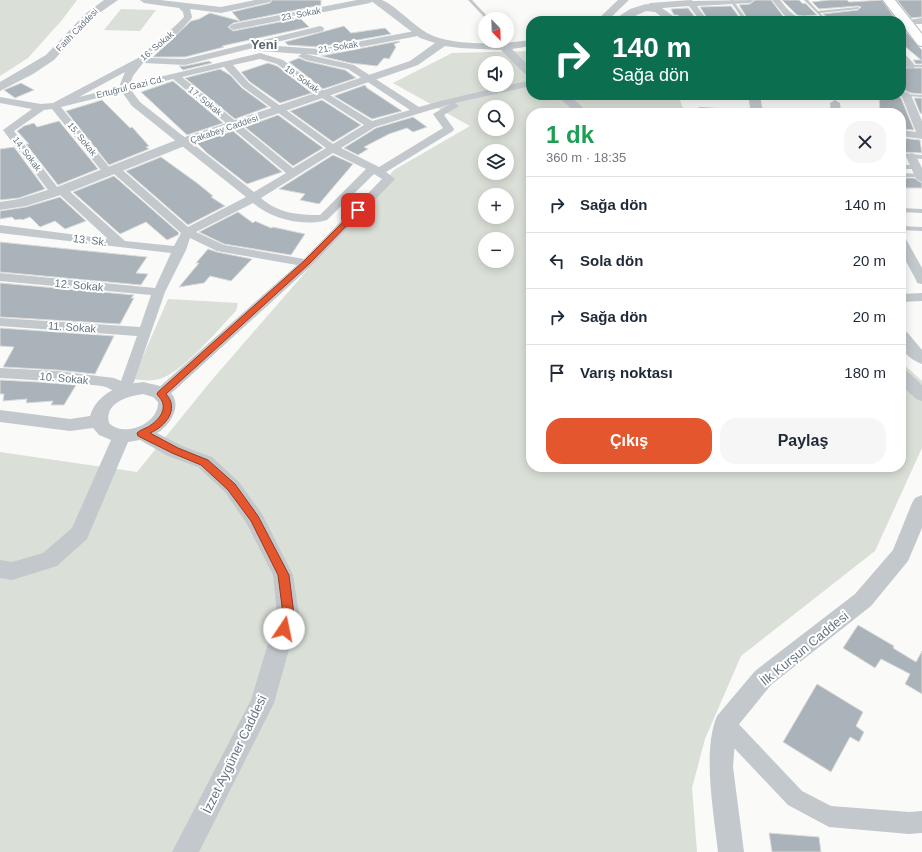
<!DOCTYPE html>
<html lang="tr">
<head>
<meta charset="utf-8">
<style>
	body { margin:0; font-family:Arial,sans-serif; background:#f6f6f7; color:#1f2937; height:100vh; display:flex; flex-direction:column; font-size:15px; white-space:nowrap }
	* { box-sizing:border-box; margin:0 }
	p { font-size:13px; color:#747a83 }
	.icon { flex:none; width:22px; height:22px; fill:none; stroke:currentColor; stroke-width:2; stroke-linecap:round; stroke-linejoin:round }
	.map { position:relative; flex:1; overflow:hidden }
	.sheet { position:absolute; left:526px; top:108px; width:380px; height:364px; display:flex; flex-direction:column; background:#fff; border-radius:16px; box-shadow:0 2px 10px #0003 }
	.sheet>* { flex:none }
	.guide { position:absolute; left:526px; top:16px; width:380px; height:84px; border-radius:16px; box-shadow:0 2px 10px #0003; background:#0b6e4f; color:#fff; overflow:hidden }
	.needle { width:26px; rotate:157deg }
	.buttons { position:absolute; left:478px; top:12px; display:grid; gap:8px }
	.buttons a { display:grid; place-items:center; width:36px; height:36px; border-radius:50%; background:#fff; box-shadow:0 2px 10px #0003; font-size:20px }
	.pin { position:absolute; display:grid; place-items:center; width:34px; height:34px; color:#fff; margin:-17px; border-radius:8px; box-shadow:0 2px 6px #0006 }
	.me { position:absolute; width:44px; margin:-22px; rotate:11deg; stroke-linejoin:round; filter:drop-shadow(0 0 3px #0008) }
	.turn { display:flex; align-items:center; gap:14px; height:84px; padding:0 20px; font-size:18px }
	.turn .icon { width:52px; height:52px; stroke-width:2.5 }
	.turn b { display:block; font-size:28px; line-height:34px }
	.round { display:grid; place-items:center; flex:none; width:42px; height:42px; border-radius:16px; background:#f6f6f7 }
	.overview { display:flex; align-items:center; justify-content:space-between; height:68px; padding:0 20px }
	h1 { font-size:24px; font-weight:800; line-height:30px; color:#1e9e55 }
	.button { display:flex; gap:8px; margin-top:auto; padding:8px 20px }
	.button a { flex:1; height:46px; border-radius:16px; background:#e4572e; color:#fff; font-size:16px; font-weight:800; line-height:46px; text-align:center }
	.button a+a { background:#f6f6f7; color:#1f2937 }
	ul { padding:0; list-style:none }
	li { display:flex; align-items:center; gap:12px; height:56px; padding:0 20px; border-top:1px solid #e0e1e3 }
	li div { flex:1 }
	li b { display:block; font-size:15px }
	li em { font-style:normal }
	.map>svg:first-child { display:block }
</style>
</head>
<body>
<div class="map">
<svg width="922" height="852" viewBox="0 0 922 852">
	<rect width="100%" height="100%" fill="#fafaf8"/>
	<path fill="#dadfd7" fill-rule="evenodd" d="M0,0H77L62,20L28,58L0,76Z
		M121,9L156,10L140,31L104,30Z
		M531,51V95H678L685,113H531V467H901V362L922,381V448L875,551L741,656L705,739L692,788L697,852H0V452L137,472L211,381L394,170L470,126L393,83L452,53ZM485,63H507V85H485ZM485,107H507V129H485ZM485,151H507V173H485ZM485,195H507V217H485ZM485,239H507V261H485Z
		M168,299L238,303L236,311C218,329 180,377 155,380C148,381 140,380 133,379Z"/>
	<path fill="#aab3b9" stroke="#dcdcda" d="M272,0H321V5L233,23L228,27L233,31L300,18L309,27L222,46L224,47L185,57H153L191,21L199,19L210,13L240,21L232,12L270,3Z
		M755,0H771L783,16L790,21H749L739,5L750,4Z
		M782,0H799L803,4L805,3L817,15L803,16L797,15Z
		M829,0H847L849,2L882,0L897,21H833L823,14L858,10L861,7L858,6L819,9L812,2Z
		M897,0H922V17L911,18Z
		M731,6L742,21H709L700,7Z
		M688,8L698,21H683L678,15H674L671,9Z
		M344,26L351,33L385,28L391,34L319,47L288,45L285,42Z
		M901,26L922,50V64H916L913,60H921L901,43Z
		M399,41L400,42L394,44L396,47L389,59L384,58L377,66L350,63L321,56Z
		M299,58L306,61L345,70L356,78L323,89L289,62Z
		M209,61L212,63L183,70L179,66H185Z
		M268,63L277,66L312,93L280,103L250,82L241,72Z
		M901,68H922V94L911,93L901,89Z
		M220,69L230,75L242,88L268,107L235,119L185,78Z
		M173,81L223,123L187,135L141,92Z
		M21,83L34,90L15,98L4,90Z
		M365,85L367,88L402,111L372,119L334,96Z
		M879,95H896L901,98L914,130L901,129V113H880Z
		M914,98H922V114L920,113Z
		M102,100L130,128L132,127L149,146L146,147L149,149L109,165L66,111Z
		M322,100L361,125L333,142L290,111Z
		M278,115L323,148L293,166L245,127Z
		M413,117L427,127L413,132L407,128L389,134L364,147L368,149L358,155L344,148L376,128Z
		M59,121L98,169L58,185L26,144H29L17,131L24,126L34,123L37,127Z
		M233,131L282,172L247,184L207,153L197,143Z
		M901,138L920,140L922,153L901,152Z
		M14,147L45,189L19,198L0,200V149Z
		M333,155L353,164L319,204L300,200L305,194L279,189Z
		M161,157L197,183L213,196L211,197L225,206L188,225L126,171Z
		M114,176L179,233L178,235L167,240L146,222L120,234L73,192Z
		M901,178H914L922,183V188H906Z
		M60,197L86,221L65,229L55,221L40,227L30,217L22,220L21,219L15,220L12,217L0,219V211L26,207Z
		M238,212L253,223L255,221L271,228L273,227L305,234L291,255L224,244L199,232Z
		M0,242L147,257L136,273L148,274L141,285L0,272Z
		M208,249L217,252L252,259L231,281L210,276L204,283L179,287L199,263H196Z
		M0,283L134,295L131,298H134L120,324L0,317Z
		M0,328L114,336L95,374L57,370L3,367L14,347L0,346Z
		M0,380L38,382L76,385L64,405H51L53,401L26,403L27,399L3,401L4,394H0Z
		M858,625L894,646L893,648L916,662L922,651V694L905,684L910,674L881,659L875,668L843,648Z
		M817,684L863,712L856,726L864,732L859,742L850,737L831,772L783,742Z
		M769,833L819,837L821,852H772Z"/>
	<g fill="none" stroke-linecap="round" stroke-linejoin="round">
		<defs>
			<path id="secondary" d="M883,0H895L922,34V46L918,45L901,23V21H899Z"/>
		</defs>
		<use href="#secondary" stroke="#b3babf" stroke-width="2"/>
		<path fill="#c3c8cc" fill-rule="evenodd" d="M468,0H472L490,19H486Z
			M731,0H733L748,21H744L730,1Z
			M804,0H808L818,11L858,7L860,8L858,9L820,13L823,16L821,17Z
			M901,65H922V67H901Z
			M904,94L922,95V97L906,96H904Z
			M901,153L922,155V159L901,157Z
			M901,165H916L919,167L916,169H901Z
			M901,173L920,174L922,175V177H901Z
			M901,208L922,209V213L901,212Z
			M901,226L922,227V231L901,230Z"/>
		<path fill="#c3c8cc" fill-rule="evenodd" d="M140,0H160L221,7L255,0H271L270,2L221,13L190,9L192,17L191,19L181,30L149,58L185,59L320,26L323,27L324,29L323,31L264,45L319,49L420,30L423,31L424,33L423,35L319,55L305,54L354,65L419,107C456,96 494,89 531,80V86L455,103L459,106L444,115L454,129L453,131L386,172L395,179L393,181L311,266L166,398L161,399L156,398L154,394L156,390L297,265L217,251L190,238L186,250L165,292L129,396C116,399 115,388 102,386C68,382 34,380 0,378V368L57,371L114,378L121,381L137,336L0,326V318L140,327L151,295L0,281V273L155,288L171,253L0,233V225L108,239L59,194L55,195L51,194L3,130L32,109L0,103V97L41,104L53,103L138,58L175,26L184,17L183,12L179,8L144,3ZM257,47L258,50L261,51L302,54L298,56L306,60L348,69L410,110L372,121L325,92L283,60L260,53L130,84L133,76L143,63L185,65ZM260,59L277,64L319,96L364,125L333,144L249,83L233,65ZM224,67L243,87L326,148L293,168L182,77ZM125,72L119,87L79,97ZM173,79L286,173L254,192L140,102L131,90ZM122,92L132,106L246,197L188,227L119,167L115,166L110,168L61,107ZM450,104L433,114L443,128L379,167L341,148L375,127ZM52,109L104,174L108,175L113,173L181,233L174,246L125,241L66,188H58L14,131L44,110ZM333,153L366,169L320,215C297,215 278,213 261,198ZM374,174L382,179L304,259L224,245L196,232L253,203C271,219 303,227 327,220Z
			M357,0H374L370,3L233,30L229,27L233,24Z
			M691,0L693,1L754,0L750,3L697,6L708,21H700L689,6L650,9L646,6L650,3Z
			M772,0H780C785,6 791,15 799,17C810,20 824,12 832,21H793L784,15Z
			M922,18V24H901L900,21Z
			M901,52L904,53L914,64L916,66L914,68H908L901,61Z
			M901,90L909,93L911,95L922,121V139L901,136V130L916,132L902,97L897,95H901Z
			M835,100L840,103L841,113H831L830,103Z
			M700,107L748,110L753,113L696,112L695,110Z
			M911,153L915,154L922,168V182L916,179L906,156Z
			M901,237L905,238L907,241L922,268V284L917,283L916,280L901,252Z
			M922,293V301L901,302V294Z
			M725,715L732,717L802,791L831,806L909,812L922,811V833L909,834L829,827L788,805L718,731L715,724L718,717Z"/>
		<path fill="#c3c8cc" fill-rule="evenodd" d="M104,0H118L92,18L54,60L33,74L0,91V82L46,55L85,14Z
			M370,0C374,0 379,0 382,0C396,6 413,25 427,33C453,47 503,44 531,40V46L512,49L531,68V77L527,76L501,50L460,48L445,46L418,65L187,145L67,193L26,206L0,210V202L19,199L57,187L179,139L410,61L435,43L420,38Z
			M618,0H629L607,21H596Z
			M646,4L662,8L680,21H668L655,12L646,11L624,21H612L630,9Z
			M556,95H569L589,113H576Z
			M748,95H760L763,113H751Z
			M901,331L907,332L922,350V364C914,361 905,355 901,347C900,343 901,335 901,331Z
			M901,369L907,371L922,385V401L916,399L901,385Z
			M144,382C150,384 160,385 166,389C185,401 172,424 157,433L182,446L212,457L239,482L262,514L293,575L299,614L274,703L199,852H172L251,700L277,614L273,575L247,524L225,492L198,467L168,456L140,440L128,442L87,539L57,566L12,580L0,578V560L12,562L43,553L72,528L111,440L99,435L93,428L70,431L0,422V410L70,419L90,416C98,392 121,384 144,382ZM143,394L153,397L158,402C159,424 124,438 109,423C104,403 128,396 143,394Z
			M922,495V528L908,561L871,606L771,685L736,728L733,767L744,852H718C714,814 702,751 717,716L755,671L855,594L893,550L912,503L915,498Z"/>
		<use href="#secondary" fill="#fff" fill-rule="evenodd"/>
	</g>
	<path fill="#e4572e" stroke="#94391e" d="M358,208L360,209V212L309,264L166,394C180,409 165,427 150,433L178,448L208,460L235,484L258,516L289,575L294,614L288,632L284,634L280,632L278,629L283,614L278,575L251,521L228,490L201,465L172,453L138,436L137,433C140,430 144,429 148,427C156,422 167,412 162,401C161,399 158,396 157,394L158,392L304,261L356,209Z"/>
	<g text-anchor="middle" stroke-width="4" stroke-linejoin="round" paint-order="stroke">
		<g font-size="9" fill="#657683" stroke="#fff">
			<text transform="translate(301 14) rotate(-11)" y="3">23. Sokak</text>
			<text transform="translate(77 30) rotate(-46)" y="3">Fatih Caddesi</text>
			<text transform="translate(157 46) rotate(-40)" y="3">16. Sokak</text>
			<text transform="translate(338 47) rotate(-9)" y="3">21. Sokak</text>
			<text transform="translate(302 79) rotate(36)" y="3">19. Sokak</text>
			<text transform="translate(130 87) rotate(-14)" y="3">Ertuğrul Gazi Cd.</text>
			<text transform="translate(205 101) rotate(39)" y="3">17. Sokak</text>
			<text transform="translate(224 129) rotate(-19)" y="3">Çakabey Caddesi</text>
			<text transform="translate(82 139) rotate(51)" y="3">15. Sokak</text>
			<text transform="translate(27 154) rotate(53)" y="3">14. Sokak</text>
		</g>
		<g font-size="11" fill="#657683" stroke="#fff">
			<text transform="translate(90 240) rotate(7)" y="4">13. Sk.</text>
			<text transform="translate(79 285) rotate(5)" y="4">12. Sokak</text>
			<text transform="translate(72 327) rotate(4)" y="4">11. Sokak</text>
			<text transform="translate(64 378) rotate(5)" y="4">10. Sokak</text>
		</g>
		<g font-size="13" font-weight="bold" fill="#57646e" stroke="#fff">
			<text x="264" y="49">Yeni</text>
		</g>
		<g font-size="13" fill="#657683" stroke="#fff">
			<text transform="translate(804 648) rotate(-39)" y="5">İlk Kurşun Caddesi</text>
			<text transform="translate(234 754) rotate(-64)" y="5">İzzet Aygüner Caddesi</text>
		</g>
	</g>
</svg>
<div class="buttons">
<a><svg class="needle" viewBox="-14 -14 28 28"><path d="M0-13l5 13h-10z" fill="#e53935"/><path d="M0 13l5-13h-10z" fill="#747a83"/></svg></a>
<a><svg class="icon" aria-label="sound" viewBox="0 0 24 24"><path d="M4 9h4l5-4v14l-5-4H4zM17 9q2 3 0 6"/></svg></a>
<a><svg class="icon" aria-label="search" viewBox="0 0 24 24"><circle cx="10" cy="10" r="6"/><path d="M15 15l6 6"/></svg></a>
<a><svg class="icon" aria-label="layers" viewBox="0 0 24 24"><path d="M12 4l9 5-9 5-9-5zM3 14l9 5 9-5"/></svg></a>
<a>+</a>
<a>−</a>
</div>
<div class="pin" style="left:358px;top:210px;background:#d93025"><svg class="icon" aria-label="arrive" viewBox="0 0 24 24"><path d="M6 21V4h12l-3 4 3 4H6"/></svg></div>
<svg class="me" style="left:284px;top:629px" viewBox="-20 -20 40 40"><circle r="19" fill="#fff"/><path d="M0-13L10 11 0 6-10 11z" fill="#e4572e"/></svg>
<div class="guide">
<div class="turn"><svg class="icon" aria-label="right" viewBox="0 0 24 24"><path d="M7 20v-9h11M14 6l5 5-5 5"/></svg><div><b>140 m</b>Sağa dön</div></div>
</div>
<section class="sheet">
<div class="overview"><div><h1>1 dk</h1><p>360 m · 18:35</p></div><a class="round"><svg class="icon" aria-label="close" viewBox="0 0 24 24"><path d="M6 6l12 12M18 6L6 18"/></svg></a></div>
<ul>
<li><svg class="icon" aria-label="right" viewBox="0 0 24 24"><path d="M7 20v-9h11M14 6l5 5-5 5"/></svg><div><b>Sağa dön</b></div><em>140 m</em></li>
<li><svg class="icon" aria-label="left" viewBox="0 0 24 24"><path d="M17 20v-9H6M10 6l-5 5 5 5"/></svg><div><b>Sola dön</b></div><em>20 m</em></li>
<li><svg class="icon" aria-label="right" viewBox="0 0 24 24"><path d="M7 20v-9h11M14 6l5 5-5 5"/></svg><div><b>Sağa dön</b></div><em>20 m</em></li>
<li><svg class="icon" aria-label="arrive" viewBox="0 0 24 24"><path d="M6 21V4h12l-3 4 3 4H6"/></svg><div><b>Varış noktası</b></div><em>180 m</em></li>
</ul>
<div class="button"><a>Çıkış</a><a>Paylaş</a></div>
</section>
</div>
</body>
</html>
